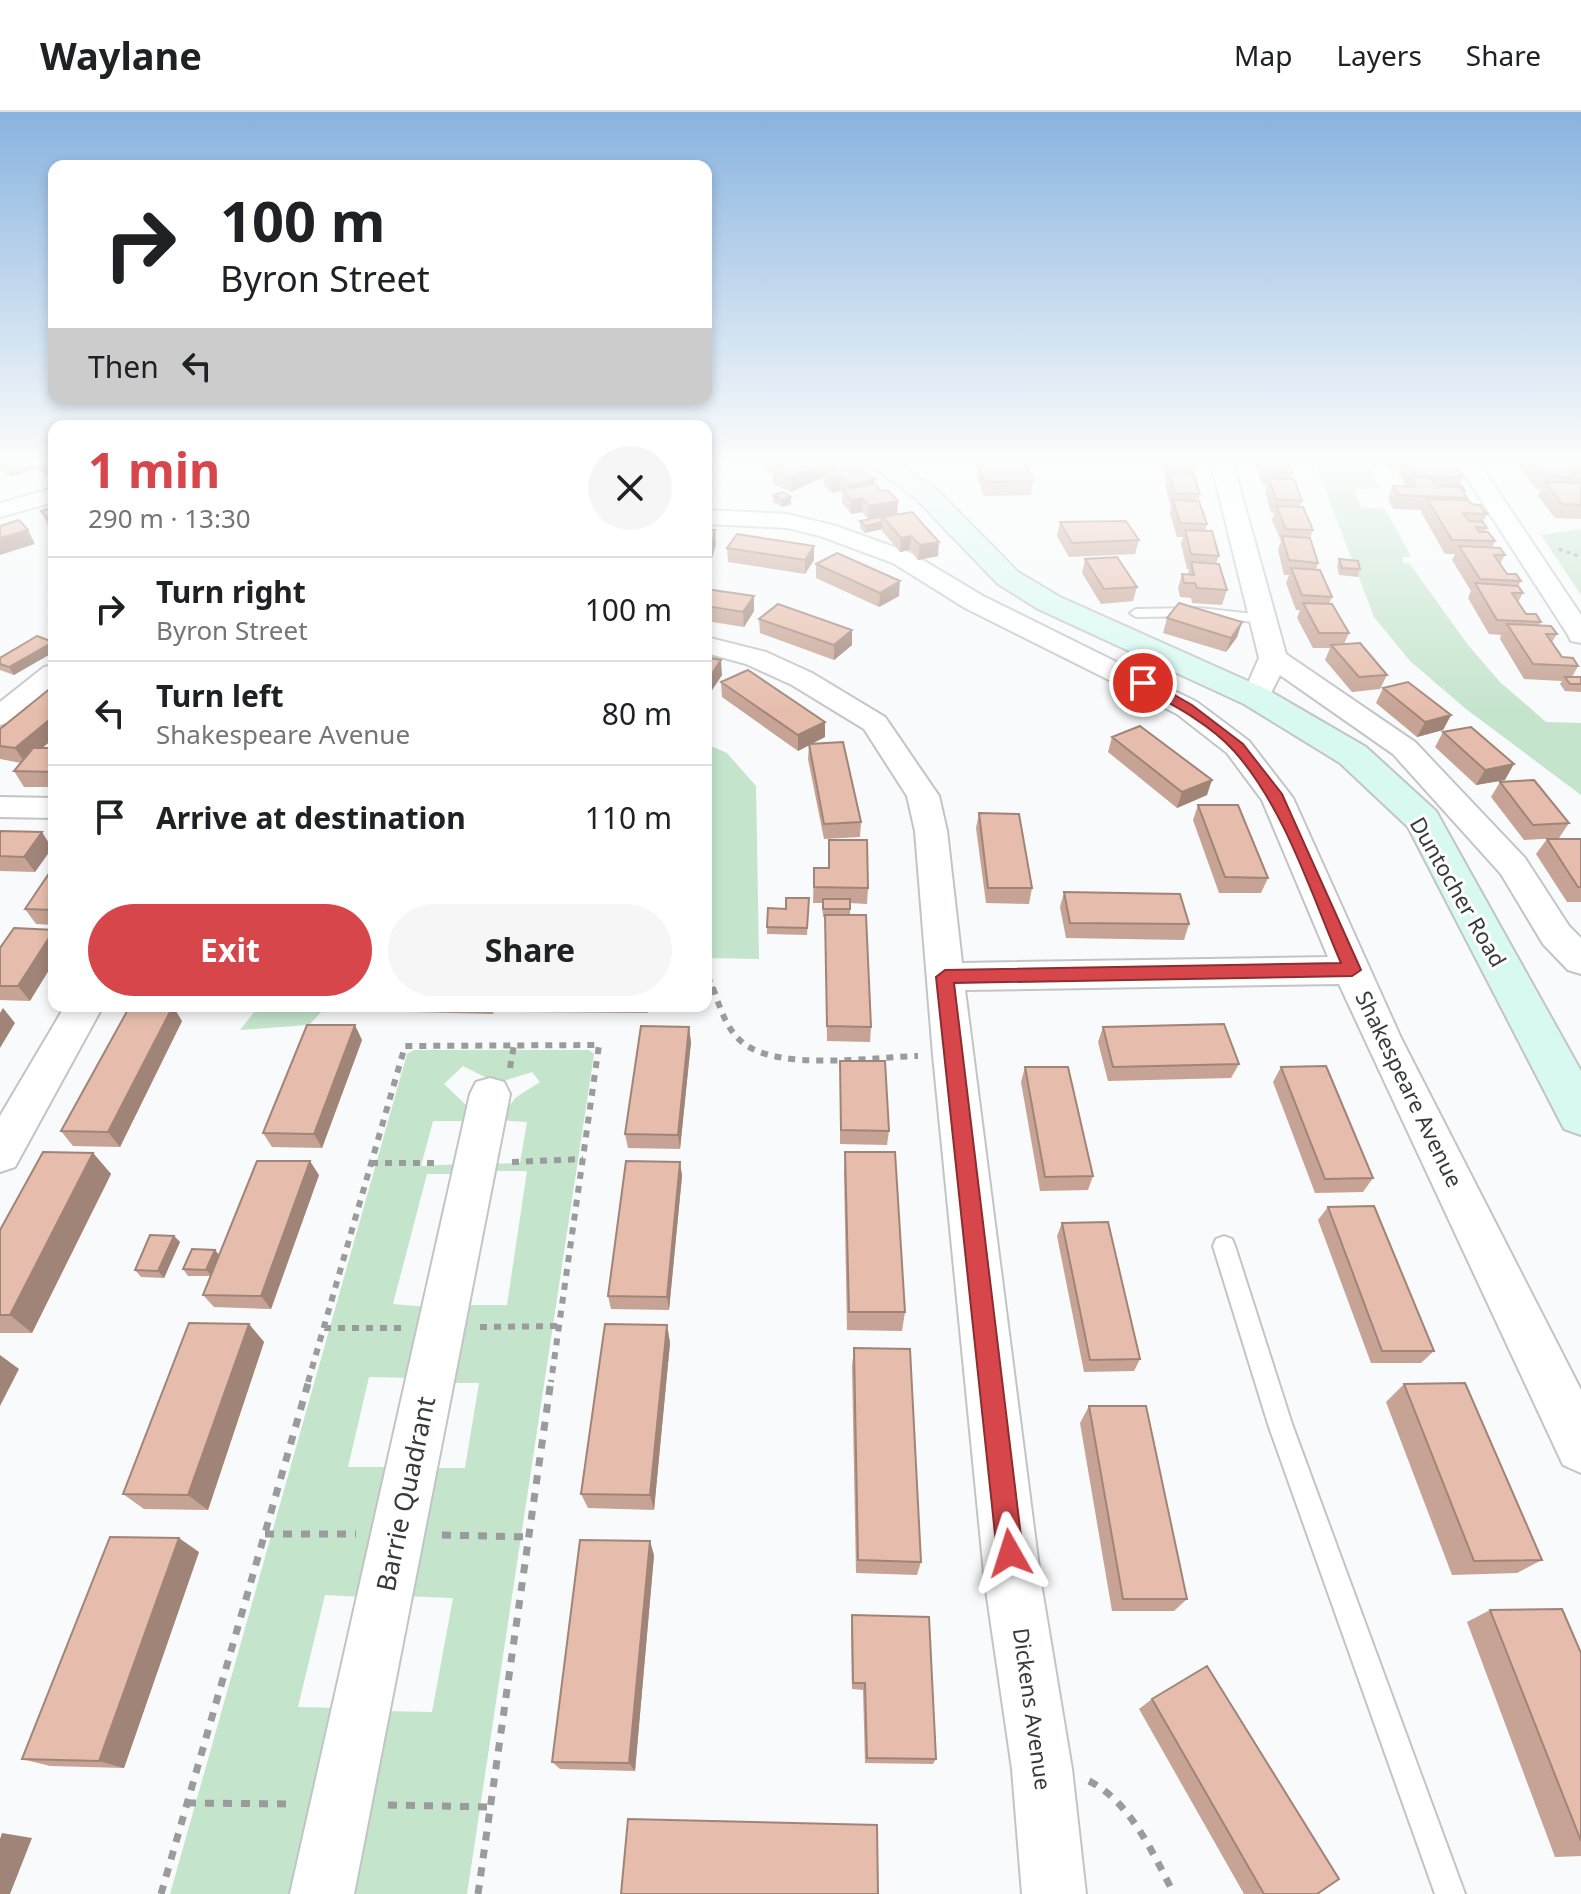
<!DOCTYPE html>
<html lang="en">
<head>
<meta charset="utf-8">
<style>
	body { margin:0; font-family:"Noto Sans",sans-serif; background:#f6f6f6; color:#202124; height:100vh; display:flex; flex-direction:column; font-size:30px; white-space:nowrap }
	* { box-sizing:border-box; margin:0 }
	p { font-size:26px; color:#757577 }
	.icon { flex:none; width:44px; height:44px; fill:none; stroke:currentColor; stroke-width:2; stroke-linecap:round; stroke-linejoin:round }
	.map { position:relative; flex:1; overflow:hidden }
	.side { position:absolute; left:48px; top:308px; width:664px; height:592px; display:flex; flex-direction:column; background:#fff; border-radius:16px; box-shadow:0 4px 12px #0003 }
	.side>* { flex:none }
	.hud { position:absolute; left:48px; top:48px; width:664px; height:244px; border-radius:16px; box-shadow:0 4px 12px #0003; background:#fff; color:#202124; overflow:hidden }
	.pin { position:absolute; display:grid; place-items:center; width:68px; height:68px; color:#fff; margin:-34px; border:4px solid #fff; border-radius:50%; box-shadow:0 2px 8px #0007 }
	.me { position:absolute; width:88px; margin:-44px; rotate:354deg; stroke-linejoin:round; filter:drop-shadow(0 0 6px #0008) }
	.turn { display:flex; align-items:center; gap:28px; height:168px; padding:0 40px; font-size:36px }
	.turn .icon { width:104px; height:104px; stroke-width:2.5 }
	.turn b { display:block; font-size:56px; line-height:68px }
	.then { display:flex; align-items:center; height:76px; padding:0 40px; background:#0003; gap:16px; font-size:30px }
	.round { display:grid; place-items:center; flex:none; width:84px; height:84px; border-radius:42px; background:#f6f6f6 }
	.head { display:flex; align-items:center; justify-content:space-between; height:136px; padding:0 40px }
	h1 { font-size:48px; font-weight:700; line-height:60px; color:#d6464a }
	.action { display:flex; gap:16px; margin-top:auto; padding:16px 40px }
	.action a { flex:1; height:92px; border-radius:48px; background:#d6464a; color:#fff; font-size:32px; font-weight:700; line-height:92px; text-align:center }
	.action a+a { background:#f6f6f6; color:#202124 }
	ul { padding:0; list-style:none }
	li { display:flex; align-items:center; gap:24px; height:104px; padding:0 40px; border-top:2px solid #e0e0e0 }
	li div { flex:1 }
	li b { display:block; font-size:30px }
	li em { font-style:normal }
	header { display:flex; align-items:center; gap:48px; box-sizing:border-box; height:112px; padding:0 40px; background:#fff; border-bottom:2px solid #e0e0e0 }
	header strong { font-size:38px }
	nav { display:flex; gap:44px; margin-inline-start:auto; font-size:28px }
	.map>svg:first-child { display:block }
</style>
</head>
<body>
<header>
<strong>Waylane</strong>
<nav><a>Map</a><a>Layers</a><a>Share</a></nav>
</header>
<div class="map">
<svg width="1581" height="1782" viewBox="0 0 1581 1782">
	<rect width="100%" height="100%" fill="#f8fafb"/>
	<path fill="#c4e4cc" d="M1315,351H1368L1379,376L1354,377L1361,395L1385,397L1411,445H1403V451L1410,452L1468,533L1500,570L1546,610L1581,611V683L1466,597L1410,549L1374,505Z
		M1581,417V483L1541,423Z
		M706,632L727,641L756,674L759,847L706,846Z
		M259,894H327L309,913L240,918Z
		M414,938H589L594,942L467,1782H341L378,1599L432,1600L453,1486L402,1484L428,1356H465L479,1271H444L460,1193H507L527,1059H488L490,1052L520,1051L527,1010L499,1008L515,986L540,970L532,960L497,971L463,954L444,972L468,995L471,1009H433L421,1054L462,1052L459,1062H427L393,1192L427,1195L412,1266L369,1265L348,1355H392L363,1485L325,1483L298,1595L338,1596L294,1782H170L407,942Z"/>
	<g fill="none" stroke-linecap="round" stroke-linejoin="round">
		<defs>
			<path id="lane" d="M1199,496L1263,503L1269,507L1263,511L1199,504L1136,505L1130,501L1136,497Z
				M1224,1124L1232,1127L1235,1134L1292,1312L1465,1782H1435L1268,1312L1213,1134L1216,1127Z"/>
			<path id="street" d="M1211,351H1233L1286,542L1415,630L1525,746L1569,814L1581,826V862L1568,858L1543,832L1501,762L1393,642L1280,563L1266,591L1256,594L1246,591L1242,585L1259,546Z
				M1457,351H1479L1581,503V531L1571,529L1568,523Z
				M54,376V390L0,405V391Z
				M706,398L787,402L836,414L911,441L983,484L1197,590L1249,629L1293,686L1401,926L1581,1278V1361L1563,1353L1339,872L965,878L1041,1471L1072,1657L1086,1782H1022L1012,1657L985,1471L933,943L915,719L907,684L864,617L792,573L746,552L706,541V525L766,540L812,561L885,605L939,684L947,719L962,851L1328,845L1262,688L1227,641L1177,602L965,496L893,451L820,424L787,416L706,412Z
				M54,553V575L10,610L0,613V590L44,555Z
				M0,685L54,686V706L0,705Z
				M65,894H103L15,1055L0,1060V1004Z
				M490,966L504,970L510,982L354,1782H290L470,982L476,970Z"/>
			<path id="secondary" d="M868,351H898L934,375L1018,460L1060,485L1268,578L1366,635L1436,699L1581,959V1023L1564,1017L1408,715L1340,651L1244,592L1038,497L998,472L916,387Z"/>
		</defs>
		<use href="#lane" stroke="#c3c4c6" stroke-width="4"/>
		<use href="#street" stroke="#c3c4c6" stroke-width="4"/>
		<use href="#secondary" stroke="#c3c4c6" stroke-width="4"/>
		<path stroke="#9a9b9c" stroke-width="3" stroke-dasharray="4 4" stroke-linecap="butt" d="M1559,437L1581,445"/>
		<path stroke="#9a9b9c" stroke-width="4" stroke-dasharray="5 5" stroke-linecap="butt" d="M706,856L714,878"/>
		<path stroke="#9a9b9c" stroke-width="6" stroke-dasharray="7 7" stroke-linecap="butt" d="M713,876C720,895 726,917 742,930C777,960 874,945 918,944
			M510,956L514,933
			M512,1050L583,1047
			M371,1051H438
			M480,1215L559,1214
			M324,1216H402
			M308,1270L405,934L599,933L551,1270"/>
		<path stroke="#9a9b9c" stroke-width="7" stroke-dasharray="9 9" stroke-linecap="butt" d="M265,1422H356
			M442,1423L529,1425
			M1089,1669C1130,1689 1154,1743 1174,1782
			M187,1691L294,1692
			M388,1693L491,1695
			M161,1782L309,1268
			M478,1782L551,1268"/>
		<use href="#lane" fill="#fff" fill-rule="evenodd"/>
		<use href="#street" fill="#fff" fill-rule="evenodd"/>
		<use href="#secondary" fill="#d7f9f1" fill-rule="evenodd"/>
	</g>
	<path fill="#c6a394" d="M0,351H54V359L45,362L36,357L11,365L0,358Z
		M767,351H836V358L875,372L881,379L898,389L897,403L880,406L883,408V405L912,400L938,444L918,448L910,438L900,440L882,419V417L865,421L860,416V409L868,407L862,400L851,402L842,391V381L840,379L832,381L824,374V365L791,380L773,372V361L766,360L765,353Z
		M1161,351H1193L1195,355L1193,361L1200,382L1198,389L1207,412L1205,419L1219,444L1216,451L1227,478L1222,493L1192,491L1191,486L1180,485L1178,476L1182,462H1188L1189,457H1187L1181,432L1183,425H1177L1170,402L1171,395L1165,374L1166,368Z
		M1256,351H1288L1293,361L1291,367L1302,389L1299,395L1313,418L1310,426L1318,451L1316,458L1332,485L1329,492L1349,521L1344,532L1387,563L1380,577L1352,580L1325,548L1330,536H1313L1297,506L1300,498H1296L1286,471L1289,463H1284L1278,438L1281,429L1272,408L1274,401H1271L1265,379L1267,374L1263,373L1255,354Z
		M1386,351H1453L1463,365L1459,374L1465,379L1464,381L1467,386L1466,388L1487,402L1483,410L1487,416L1485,420L1495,429L1492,436L1505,443L1500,452L1507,462L1521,469L1518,474L1523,481L1518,490L1526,502L1541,510L1539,513L1557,522L1552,530L1562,545L1578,554L1572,565H1581V580L1565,579L1560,572L1562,569L1524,567L1500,527L1501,523L1489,522L1468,486L1471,479L1452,448L1455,442H1445L1421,400L1422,398L1393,397L1388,387L1393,374H1406L1399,362L1400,359H1391Z
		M1523,351H1581V407L1555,406L1538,384L1541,377H1536L1520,356Z
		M978,352L1033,369L1031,383L984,384L977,365Z
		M773,383L791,392L782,395L773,390Z
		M54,395V419L48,413L41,399Z
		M1060,410L1139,428L1135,442L1069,445L1057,424Z
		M706,418L716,432L712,446H706Z
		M727,436L814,448L805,462L728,450Z
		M1085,447L1137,475L1133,489L1101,492L1082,461Z
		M1339,447L1360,457L1358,465L1339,463L1337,454Z
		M816,452L899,484L879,495L816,466Z
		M706,477L754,499L744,515L706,509Z
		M1167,506L1242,510L1237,525L1226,540L1163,521Z
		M759,507L852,533L834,548L760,521Z
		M53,530L14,563L0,558V546Z
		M706,545L722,563L710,581L706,580Z
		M721,570L825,625L810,632L861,710L860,725L824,727L808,647L809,633L798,639L722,585Z
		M1383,576L1451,603L1443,618L1417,625L1376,591Z
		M0,617L43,636H54V675H24L14,659L21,651L0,647Z
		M1443,620L1505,668L1476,673L1435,635Z
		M1112,625L1207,683L1177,696L1108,640Z
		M1500,670L1569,711L1559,726L1524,728L1491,685Z
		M1198,693L1268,766L1261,781H1219L1193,708Z
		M979,701L1032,776L1029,792L986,791L976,716Z
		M0,719L52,736L35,760L0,759Z
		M1547,727H1581V790H1567L1536,742Z
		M54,754V813L36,812L25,797Z
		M814,756L868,776L867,792L850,791V803L871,915L870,930L827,929L825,805H823L822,791H813Z
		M1064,780L1189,812L1184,828L1066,826L1060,795Z
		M809,786L807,823L767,822V815L786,797Z
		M0,836L30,889L0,888Z
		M365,894H495L493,902L368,899Z
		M522,894H648V901L523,900Z
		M182,909L120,1035L73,1034L61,1019Z
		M1103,915L1239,952L1231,966L1108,969L1098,930Z
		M362,928L322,1036L272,1035L263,1021Z
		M691,930L680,1037L628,1036L625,1022Z
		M840,949L889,1019L887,1033L840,1032Z
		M1025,955L1093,1064L1088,1078L1040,1079L1021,970Z
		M1281,955L1373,1066L1363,1080L1315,1081L1273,970Z
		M845,1040L905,1200L902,1219L847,1218L844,1060Z
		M93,1041L111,1062L32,1221H0V1118Z
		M680,1050L682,1064L669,1198L611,1197L608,1184Z
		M319,1063L271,1197L214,1195L203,1183L211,1164H188L183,1157L215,1138L219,1143Z
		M1328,1095L1434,1239L1421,1251H1371L1318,1108Z
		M1062,1111L1140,1247L1134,1259L1084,1260L1057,1124Z
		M174,1124L180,1130L164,1166L141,1165L135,1158Z
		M249,1212L264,1230L208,1398L144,1397L123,1382Z
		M667,1213L670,1231L654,1398L588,1396L581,1382Z
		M854,1236L921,1450L917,1463L856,1461L852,1254Z
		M1404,1272L1542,1448L1517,1461L1452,1463L1386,1290Z
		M1089,1294L1187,1487L1174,1499H1112L1080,1311Z
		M199,1440L124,1656L50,1654L22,1647Z
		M654,1443L635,1659L560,1657L552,1650Z
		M1490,1498L1581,1541V1744L1555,1745L1467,1510Z
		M852,1503L936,1647L933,1652L865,1651L863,1578L852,1577L851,1511Z
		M1152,1587L1317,1782H1244L1139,1597Z"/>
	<path fill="#a18478" d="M4,351H33L36,357L11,365Z
		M39,351H54V359L45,362Z
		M826,351H836L835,360H824V365L791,380V366Z
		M840,365V379L832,381L833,367Z
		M875,367L874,381L851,387L852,373Z
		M791,385V392L782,395V388Z
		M862,386V400L851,402V388Z
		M898,389L897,403L868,408L869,394Z
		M54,406V417L49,408Z
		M882,410V417L865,421L866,414Z
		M28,418L35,432L0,443V426Z
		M715,418L716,432L712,446V432Z
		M911,424L910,438L900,440L901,426Z
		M939,430L938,444L918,448L920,433Z
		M814,434V448L805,462V448Z
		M900,469L899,484L879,495L880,481Z
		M754,484V499L744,515L743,500Z
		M1242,510L1237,525L1226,540L1231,526Z
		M852,518V533L834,548V533Z
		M53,530L54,540L14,563L9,555Z
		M721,548L722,563L710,581L709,566Z
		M1451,603L1443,618L1417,625L1425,610Z
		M54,604V626L25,651L15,636Z
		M825,610V625L798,639V623Z
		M1514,652L1505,668L1476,673L1485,658Z
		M1212,668L1207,683L1177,696L1182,680Z
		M42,720L52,736L35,760L24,745Z
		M54,818V850L30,889L18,874Z
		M173,894L182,909L120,1035L108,1020Z
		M3,896L15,911L0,936V901Z
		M355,913L362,928L322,1036L314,1022Z
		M689,915L691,930L680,1037L678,1023Z
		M93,1041L111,1062L32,1221L10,1203Z
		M310,1049L319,1063L271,1197L261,1184Z
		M680,1050L682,1064L669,1198L667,1185Z
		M174,1124L180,1130L164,1166L158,1159Z
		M215,1138L220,1144L212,1164L206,1158Z
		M249,1212L264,1230L208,1398L188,1383Z
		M667,1213L670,1231L654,1398L650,1383Z
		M0,1243L19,1257L0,1294Z
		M179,1426L199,1440L124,1656L99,1649Z
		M650,1429L654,1443L635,1659L629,1651Z
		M2,1721L32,1726L10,1782H0V1727Z"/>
	<path fill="#e6bdac" stroke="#a18478" stroke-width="2" d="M767,351H786L780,355L765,353Z
		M789,351H826L791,366L773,358Z
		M1025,351L1033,369L986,370L978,352Z
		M1168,351H1193L1195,355L1169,354Z
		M1264,351H1288L1293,361L1268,360Z
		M1406,351H1453L1463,365L1414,363Z
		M1533,351H1581V360L1571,359L1576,365L1543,363Z
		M854,353L875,367L852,373L840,365L833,367L824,360Z
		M1168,360L1193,361L1200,382L1175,381Z
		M1410,365L1431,366L1436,374L1460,375L1467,386L1399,383L1393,374L1416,375Z
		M1269,366L1294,367L1302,389L1276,387Z
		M1545,370L1581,371V393L1562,392Z
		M875,372L881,379L888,378L898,389L869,394L862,386L851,388L843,377Z
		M1444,373L1462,374L1465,379H1463L1460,375L1445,374Z
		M782,380L791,385L782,388L773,383Z
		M1427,387L1468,388L1471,392L1480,393L1487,402L1463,401L1469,409L1483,410L1487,416L1476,415L1479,420H1488L1495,429L1452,428Z
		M1173,388L1199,389L1207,412L1180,411Z
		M1276,394L1303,395L1313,418L1286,417Z
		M54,395V406L49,408L41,399Z
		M912,400L939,430L920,433L911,424L901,426L883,405Z
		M879,405L883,408L882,410L866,414L860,409Z
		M19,408L28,418L0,426V414Z
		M1126,409L1139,428L1072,431L1060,410Z
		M706,418H715L712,432H706Z
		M1185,418L1212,419L1219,444L1191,442Z
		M737,422L814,434L805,448L727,436Z
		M1282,424L1310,426L1318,451L1289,448Z
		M1459,434L1500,436L1505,443H1494L1507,462H1516L1521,469L1480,467Z
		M837,441L900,469L880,481L816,452Z
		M1117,445L1137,475L1104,477L1085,447Z
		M1339,447L1358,449L1360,457L1342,456Z
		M1191,450L1219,452L1227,478L1197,476L1195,471H1184L1182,462L1194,463Z
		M1291,456L1320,458L1332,485L1302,483Z
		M1475,471L1518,474L1523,481H1512L1526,502H1536L1541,510L1497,508Z
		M706,477L754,484L743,500L706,494Z
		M1179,491L1242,510L1231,526L1167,506Z
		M1303,491L1332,492L1349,521H1319Z
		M778,492L852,518L834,533L759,507Z
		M1507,512L1551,514L1557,522H1546L1562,545L1573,546L1578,554L1533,552Z
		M37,524L53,530L9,555L0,552V546Z
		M1360,531L1387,563L1359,565L1331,533Z
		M706,545L721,548L709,566L706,565Z
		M748,558L825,610L798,623L721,570Z
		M1565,565H1581V572H1570Z
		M1408,570L1451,603L1425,610L1383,576Z
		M52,575H54V604L15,636L0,634V617Z
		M1140,614L1212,668L1182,680L1112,625Z
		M1471,615L1514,652L1485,658L1443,620Z
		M843,630L861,710L824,712L809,632Z
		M33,636H54V660L14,659Z
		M1534,668L1569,711L1533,713L1500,670Z
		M1198,693H1238L1268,766L1225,765Z
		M979,701L1019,702L1032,776H988Z
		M0,719L42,720L24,745L0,744Z
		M1547,727H1581V775H1578Z
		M829,728H867L868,776L814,775V756H829Z
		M54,754V798L25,797Z
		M1064,780L1180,782L1189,812L1070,811Z
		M786,786H809L807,816L767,815L768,796L786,797Z
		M823,787H850V797H823Z
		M825,803H866L871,915L827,914Z
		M14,816L54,818L18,874H0V836Z
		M130,894H173L108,1020L61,1019Z
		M1224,912L1239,952L1113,955L1103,915Z
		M307,913H355L314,1022L263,1021Z
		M641,914L689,915L678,1023L625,1022Z
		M840,949H885L889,1019L841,1018Z
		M1326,954L1373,1066L1325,1067L1281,955Z
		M1025,955H1068L1093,1064L1045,1065Z
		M43,1040L93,1041L10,1203H0V1118Z
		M845,1040H895L905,1200H849Z
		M257,1049H310L261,1184L203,1183Z
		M626,1049L680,1050L667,1185L608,1184Z
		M1374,1094L1434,1239H1382L1328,1095Z
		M1108,1110L1140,1247L1090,1248L1062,1111Z
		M150,1123L174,1124L158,1159L135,1158Z
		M192,1137L215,1138L206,1158L183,1157Z
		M189,1211L249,1212L188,1383L123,1382Z
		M605,1212L667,1213L650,1383L581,1382Z
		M854,1236L910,1237L921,1450L858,1448Z
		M1465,1271L1542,1448L1474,1449L1404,1272Z
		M1089,1294H1146L1187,1487H1123Z
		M110,1425L179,1426L99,1649L22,1647Z
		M580,1428L650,1429L629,1651L552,1650Z
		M1562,1497L1581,1541V1729L1490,1498Z
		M852,1503L929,1505L936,1647L867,1646L865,1571H853Z
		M1207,1554L1339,1767L1317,1782H1264L1152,1587Z
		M628,1707L877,1713L878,1782H621Z"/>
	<linearGradient id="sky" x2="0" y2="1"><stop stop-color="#88b3df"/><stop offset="0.58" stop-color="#fcfdfd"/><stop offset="1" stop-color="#fcfdfd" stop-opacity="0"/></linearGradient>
	<rect width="1581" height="601" fill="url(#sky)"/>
	<path fill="#d6464a" stroke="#8b2e30" stroke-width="2" d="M1138,568H1148L1192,593L1243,632L1282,682L1361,858L1352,864L954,871L1023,1441L1019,1450L1010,1454L1000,1450L997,1441L936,865L945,858L1341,851C1311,782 1285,696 1234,639C1209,611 1171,592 1138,574Z"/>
	<g text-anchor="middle" stroke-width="6" stroke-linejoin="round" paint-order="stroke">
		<g font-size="22" fill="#383939" stroke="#fff">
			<text transform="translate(1458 780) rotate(60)" y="8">Duntocher Road</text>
			<text transform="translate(1409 977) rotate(64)" y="8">Shakespeare Avenue</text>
			<text transform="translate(1032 1597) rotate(82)" y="8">Dickens Avenue</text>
		</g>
		<g font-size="26" fill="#383939" stroke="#fff">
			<text transform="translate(406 1382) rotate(-78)" y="9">Barrie Quadrant</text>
		</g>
	</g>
</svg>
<div class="pin" style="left:1143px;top:571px;background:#d93025"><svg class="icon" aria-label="arrive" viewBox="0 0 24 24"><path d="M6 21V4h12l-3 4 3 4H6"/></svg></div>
<svg class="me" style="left:1010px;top:1441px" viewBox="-20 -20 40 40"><path d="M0-17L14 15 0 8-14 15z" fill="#d6464a" stroke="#fff" stroke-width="4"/></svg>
<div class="hud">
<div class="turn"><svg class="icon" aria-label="right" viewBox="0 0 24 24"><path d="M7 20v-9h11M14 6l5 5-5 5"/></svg><div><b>100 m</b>Byron Street</div></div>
<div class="then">Then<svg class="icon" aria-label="left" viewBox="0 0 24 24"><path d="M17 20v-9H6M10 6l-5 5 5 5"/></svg></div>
</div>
<section class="side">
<div class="head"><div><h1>1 min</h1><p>290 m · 13:30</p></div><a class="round"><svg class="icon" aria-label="close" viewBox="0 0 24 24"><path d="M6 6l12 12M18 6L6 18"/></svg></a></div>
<ul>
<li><svg class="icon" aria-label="right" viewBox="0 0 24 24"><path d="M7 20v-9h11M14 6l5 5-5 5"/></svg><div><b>Turn right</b><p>Byron Street</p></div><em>100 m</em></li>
<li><svg class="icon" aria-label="left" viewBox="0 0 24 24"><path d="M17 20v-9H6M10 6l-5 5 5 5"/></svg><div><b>Turn left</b><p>Shakespeare Avenue</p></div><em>80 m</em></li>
<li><svg class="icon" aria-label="arrive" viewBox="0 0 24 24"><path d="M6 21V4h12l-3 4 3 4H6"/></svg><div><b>Arrive at destination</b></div><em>110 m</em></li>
</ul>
<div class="action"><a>Exit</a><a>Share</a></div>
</section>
</div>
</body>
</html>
